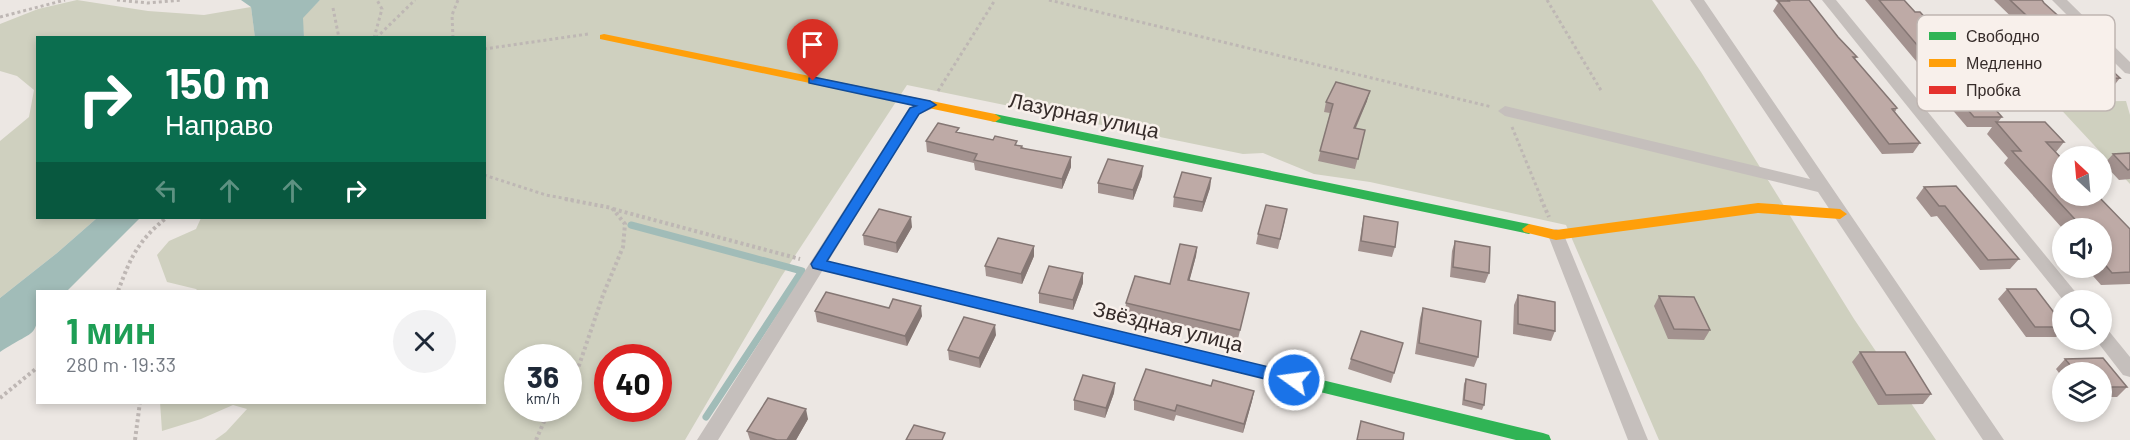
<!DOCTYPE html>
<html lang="ru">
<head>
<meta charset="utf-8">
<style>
	body { margin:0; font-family:Barlow,sans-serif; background:#f2f2f3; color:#1f2937; height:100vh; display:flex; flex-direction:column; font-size:22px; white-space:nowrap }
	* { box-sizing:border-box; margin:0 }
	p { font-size:20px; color:#747a83 }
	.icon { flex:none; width:33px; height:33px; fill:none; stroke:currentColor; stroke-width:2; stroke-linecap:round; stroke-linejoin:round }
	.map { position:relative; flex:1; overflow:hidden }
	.panel { position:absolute; left:36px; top:290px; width:450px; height:114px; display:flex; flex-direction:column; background:#fff; border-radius:0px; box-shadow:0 3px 9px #0003 }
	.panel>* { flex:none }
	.top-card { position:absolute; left:36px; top:36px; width:450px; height:183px; border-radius:0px; box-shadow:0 3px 9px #0003; background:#0b6e4f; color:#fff; overflow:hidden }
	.needle { width:39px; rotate:334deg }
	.controls { position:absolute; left:2052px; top:146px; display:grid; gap:12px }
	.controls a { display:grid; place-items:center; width:60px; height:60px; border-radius:50%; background:#fff; box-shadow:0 3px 9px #0003; font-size:30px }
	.speed { position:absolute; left:504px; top:344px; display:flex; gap:12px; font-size:30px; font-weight:700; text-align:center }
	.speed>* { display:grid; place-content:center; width:78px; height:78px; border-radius:50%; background:#fff; box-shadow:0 3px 9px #0003; line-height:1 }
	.speed small { font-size:15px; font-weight:400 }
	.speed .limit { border:9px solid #d22; background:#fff; color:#111 }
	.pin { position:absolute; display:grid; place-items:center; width:51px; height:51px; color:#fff; margin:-62px -26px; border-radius:50% 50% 50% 0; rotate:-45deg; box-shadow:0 0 6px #0007 }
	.pin .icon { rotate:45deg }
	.me { position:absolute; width:66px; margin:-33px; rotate:284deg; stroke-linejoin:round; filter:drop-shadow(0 0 4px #0008) }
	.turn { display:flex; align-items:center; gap:21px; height:126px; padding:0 30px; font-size:27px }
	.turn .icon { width:78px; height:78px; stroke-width:2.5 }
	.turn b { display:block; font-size:42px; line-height:51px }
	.lanes { display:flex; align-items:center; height:57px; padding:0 30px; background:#0003; justify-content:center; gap:30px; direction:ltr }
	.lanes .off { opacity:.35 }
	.round { display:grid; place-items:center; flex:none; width:63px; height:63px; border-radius:32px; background:#f2f2f3 }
	.overview { display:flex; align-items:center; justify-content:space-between; height:102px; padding:0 30px }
	h1 { font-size:36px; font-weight:700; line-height:45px; color:#1e9e55 }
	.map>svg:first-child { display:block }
</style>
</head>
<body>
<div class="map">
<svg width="2130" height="440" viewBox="0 0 2130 440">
	<rect width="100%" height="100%" fill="#ece7e3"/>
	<path fill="#cfd0bf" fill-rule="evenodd" d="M77,0L148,11L204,15L251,7L255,37L38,38V218H97L57,253L0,298V141L29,117L34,90L17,76L0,71V24L38,9Z
		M320,0H1652L1701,72L1854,319L1936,440H1659L1566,225L1370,182L1314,174L1263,153L1243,154L907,85L781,277L685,440H215L226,432L247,409L233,405L201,419L162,431L160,402H484V291H198L196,289L167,282L157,255L169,241L196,229L201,218H484V38L304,37L302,18ZM518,357H568V408H518ZM608,357H658V408H608Z
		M2126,101L2130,115V184L2054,102Z"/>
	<path fill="#a1bcb8" d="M241,0H320L303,18L304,37L255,38L251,7Z
		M97,218H140L67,291H38C38,341 38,327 0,352V298L57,253Z"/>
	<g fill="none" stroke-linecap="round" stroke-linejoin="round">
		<path stroke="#a1bcb8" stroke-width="7" d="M631,225L802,271L706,417"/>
		<path stroke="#beb7b4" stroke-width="3" stroke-dasharray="3 3" stroke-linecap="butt" d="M117,0L148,3L182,0
			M1049,0L1492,107
			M1547,0L1602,92
			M333,8L339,38
			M0,17L65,0
			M374,38L382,9L377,0
			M376,38L415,0
			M453,38L452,15L458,0
			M484,49L588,34
			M938,91L995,0
			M1512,127L1542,200
			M484,175L546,195L573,200"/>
		<path stroke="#beb7b4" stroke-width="4" stroke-dasharray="3 3" stroke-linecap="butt" d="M565,199L612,208L625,224L623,247L603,295L572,386L568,389
			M1541,199L1549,217
			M613,209L800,259
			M118,291C131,257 137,242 166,218
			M0,398L38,367
			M135,440L140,402
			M536,440L550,408"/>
		<path fill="#c5bfbc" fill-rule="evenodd" d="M1690,0H1704L2004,440H1983L1818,192L1505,116L1498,111L1505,106L1810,179Z
			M1822,0H1836L2082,300H2063Z
			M2052,0H2067L2130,62V74L2125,73Z
			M929,100L936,105L934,108L919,114L718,440H697L909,108Z
			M1556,229L1562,231L1564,235L1648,440H1628L1548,235L1550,231Z
			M2102,328L2108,330L2130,357V377L2123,375L2096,340L2102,339Z"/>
		<path fill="#30b455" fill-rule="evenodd" d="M995,114L1529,224L1536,229L1529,234L991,121L989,118Z
			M1218,355L1543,433L1549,435L1551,440H1516L1218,367L1213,365L1210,361L1213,357Z"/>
		<path fill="#ff9f0a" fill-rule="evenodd" d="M604,34L995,114L1001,118L995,122L600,39V35Z
			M1758,203L1840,209L1847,214L1840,219L1758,213L1556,240L1524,232L1522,229L1529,224L1556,230Z"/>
		<path fill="#e5322d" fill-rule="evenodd" d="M818,259L1218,355L1223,357L1226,361L1223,365L1218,367L813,268L811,264L813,260Z"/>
	</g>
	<path fill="#a3928f" d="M1775,0H1809L1838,37L1857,57L1855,59L1897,108L1895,112L1920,143L1913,153L1882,154L1773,11L1778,3Z
		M1865,0H1904L1915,12L1967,63L1991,81L1984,91H1978L2002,117L1998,122L2064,142L2056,152L2130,229V284L2101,285L2085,267H2102V228H2062L2004,163L2008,158L1987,134L1992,127H1967L1950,107L1952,104Z
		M1994,0H2042L2044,3L2095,49L2093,53L2120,78L2112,88L2075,89L2030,43L2033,38Z
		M1367,101L1356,128L1365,130L1355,169L1318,161L1330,113L1324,112L1326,102Z
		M959,133L1017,145L1071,167L1062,189L975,170L974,163L927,152L926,141Z
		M2130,153V179L2119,180L2104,164L2113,154Z
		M1142,176L1133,200L1098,193V183Z
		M1211,178L1210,188L1202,212L1173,207L1174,197Z
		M1924,187L2019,259L2010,269L1980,270L1937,216L1931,217L1916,198Z
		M1364,216L1395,247L1392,257L1358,251L1362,226Z
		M1285,220L1278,249L1256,244L1258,234Z
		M912,227L897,253L864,245L863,235Z
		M1455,241L1489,273L1485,283L1450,277L1452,251Z
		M1197,247L1196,256L1189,281L1249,293L1238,339L1125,312L1126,303L1170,284Z
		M1034,256L1022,284L986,276L985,266Z
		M1083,283L1073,310L1039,303V293Z
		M2007,289L2062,323V331L2056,337H2026L1998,299Z
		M1518,295L1555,331L1551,341L1513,334L1514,305Z
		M1659,296L1710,330L1704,340L1668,339L1654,306Z
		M1423,308L1478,357L1474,367L1415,354L1420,318Z
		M815,311L922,316L907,346L817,322Z
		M996,335L980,368L949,360L948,350Z
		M1403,343L1391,383L1348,369L1351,359Z
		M1860,352L1931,394L1923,404L1878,405L1852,362Z
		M2103,358L2127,387L2117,397H2102V372H2062V377L2056,369L2065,359Z
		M1466,379L1484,405L1482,410L1462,405L1464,384Z
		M1115,383L1114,393L1105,418L1074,410V400Z
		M1211,386L1254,391L1252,401L1243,433L1176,415L1174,421L1134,410V400Z
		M808,419L796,440H750L747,431Z"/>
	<path fill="#857774" d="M1370,91L1367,101L1351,138L1354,128Z
		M1071,157V167L1062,189V179Z
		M1143,166L1142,176L1133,200V190Z
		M1211,178L1210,188L1202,212L1203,202Z
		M911,217L912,227L897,253L896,243Z
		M1034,246V256L1022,284L1021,274Z
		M1197,247L1196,256L1187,290L1188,280Z
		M1083,273V283L1073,310V300Z
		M921,306L922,316L907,346L905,336Z
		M995,325L996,335L980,368L979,358Z
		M1115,383L1114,393L1105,418L1106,408Z
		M1254,391L1252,401L1243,433L1244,424Z
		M806,409L808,419L796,440H787Z"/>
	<path fill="#beaaa6" stroke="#857774" stroke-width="1.5" d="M1788,0H1809L1838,37L1857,57H1853L1897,108L1892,109L1920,143L1889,144L1778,1H1789Z
		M1879,0H1904L1915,12H1920L1967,63H1976L1991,81H1970L2002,117H1974L1957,97H1961Z
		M2010,0H2042L2044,3L2095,49H2089L2120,78L2082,79L2037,33H2045Z
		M1336,82L1370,91L1354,128L1365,130L1358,159L1320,151L1333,104L1326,102Z
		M1996,122H2045L2064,142H2046L2062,159V195H2097L2130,229V272L2112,273L2102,261V228H2083L2012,151H2021Z
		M938,123L959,128L956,132L993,140L995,136L1017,141L1015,145L1022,146L1021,148L1071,157L1062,179L974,160L977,154L926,141Z
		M2130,153V169L2128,170L2113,154Z
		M1108,159L1143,166L1133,190L1098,183Z
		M1182,172L1211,178L1203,202L1174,197Z
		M1956,186L2019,259L1988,260L1945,206H1939L1924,187Z
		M1266,205L1287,209L1280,239L1258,234Z
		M879,209L911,217L896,243L863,235Z
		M1364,216L1398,222L1395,247L1361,241Z
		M998,238L1034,246L1021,274L985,266Z
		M1455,241L1490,247L1489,273L1453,267Z
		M1180,244L1197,247L1188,280L1249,293L1240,330L1126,303L1135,276L1170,284Z
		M1049,266L1083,273L1073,300L1039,293Z
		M2007,289H2036L2062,323V327H2035Z
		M826,292L889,308L893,299L921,306L905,336L815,311Z
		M1518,295L1555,302V331L1518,324Z
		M1659,296L1694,297L1710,330L1674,329Z
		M1423,308L1481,321L1478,357L1419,343Z
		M964,317L995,325L979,358L948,350Z
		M1361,331L1403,343L1394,373L1351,359Z
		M1860,352H1905L1931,394L1886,395Z
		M2103,358L2127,387H2102V372H2076L2065,359Z
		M1146,369L1211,386L1213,380L1254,391L1244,424L1177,405L1175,411L1134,400Z
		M1083,375L1115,383L1106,408L1074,400Z
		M1466,379L1486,384L1484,405L1464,400Z
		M768,398L806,409L787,440H777L747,431Z
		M1361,421L1404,433L1403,440H1357Z
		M914,425L945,433L942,440H906Z"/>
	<path fill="#1a73e8" stroke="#114b97" stroke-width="1.5" d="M813,77L930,101L936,105L919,114L827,261L1294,373L1299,375L1302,380L1299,384L1294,386L813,268L811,264L813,261L910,108L916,106L809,83V78Z"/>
	<g text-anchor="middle" stroke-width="5" stroke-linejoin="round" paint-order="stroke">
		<g font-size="21" fill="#362c2a" stroke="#f8f0eb">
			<text transform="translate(1084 116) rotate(12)" y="7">Лазурная улица</text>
			<text transform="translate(1168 327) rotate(14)" y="7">Звёздная улица</text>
		</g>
	</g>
	<rect x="1917" y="15" width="198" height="96" rx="9" fill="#f8f0eb" stroke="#beb5b1" stroke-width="1.5"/>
	<rect x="1929" y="32" width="27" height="8" fill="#30b455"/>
	<rect x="1929" y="59" width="27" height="8" fill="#ff9f0a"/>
	<rect x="1929" y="86" width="27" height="8" fill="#e5322d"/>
	<g font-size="16" fill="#362c2a">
		<text x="1966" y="42">Свободно</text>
		<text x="1966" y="69">Медленно</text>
		<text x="1966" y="96">Пробка</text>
	</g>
</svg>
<div class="controls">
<a><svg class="needle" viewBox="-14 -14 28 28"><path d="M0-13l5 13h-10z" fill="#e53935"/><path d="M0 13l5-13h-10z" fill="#747a83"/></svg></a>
<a><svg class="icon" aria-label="sound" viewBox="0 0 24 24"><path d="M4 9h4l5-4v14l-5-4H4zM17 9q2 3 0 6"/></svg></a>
<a><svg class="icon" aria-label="search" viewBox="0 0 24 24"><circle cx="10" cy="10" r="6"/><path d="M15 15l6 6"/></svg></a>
<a><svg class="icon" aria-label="layers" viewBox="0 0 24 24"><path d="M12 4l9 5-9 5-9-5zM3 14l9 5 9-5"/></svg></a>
</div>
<div class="speed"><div>36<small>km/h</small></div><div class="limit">40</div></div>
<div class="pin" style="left:813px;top:81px;background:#d93025"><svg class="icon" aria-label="arrive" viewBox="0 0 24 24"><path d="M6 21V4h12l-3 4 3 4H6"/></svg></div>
<svg class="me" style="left:1294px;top:380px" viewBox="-20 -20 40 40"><circle r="17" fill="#1a73e8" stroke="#fff" stroke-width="3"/><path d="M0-11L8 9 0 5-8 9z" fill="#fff"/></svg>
<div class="top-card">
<div class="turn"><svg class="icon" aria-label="right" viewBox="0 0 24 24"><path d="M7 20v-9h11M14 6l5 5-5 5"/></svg><div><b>150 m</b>Направо</div></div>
<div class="lanes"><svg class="icon off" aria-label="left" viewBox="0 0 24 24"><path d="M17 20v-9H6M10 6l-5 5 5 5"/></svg><svg class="icon off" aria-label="ahead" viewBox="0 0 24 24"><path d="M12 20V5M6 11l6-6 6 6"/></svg><svg class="icon off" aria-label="ahead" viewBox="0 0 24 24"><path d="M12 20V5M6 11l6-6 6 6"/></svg><svg class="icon" aria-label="right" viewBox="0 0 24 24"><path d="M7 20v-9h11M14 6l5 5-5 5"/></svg></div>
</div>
<section class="panel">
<div class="overview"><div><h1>1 мин</h1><p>280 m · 19:33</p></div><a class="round"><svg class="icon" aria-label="close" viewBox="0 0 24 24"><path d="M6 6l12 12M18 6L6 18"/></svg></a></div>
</section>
</div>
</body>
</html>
